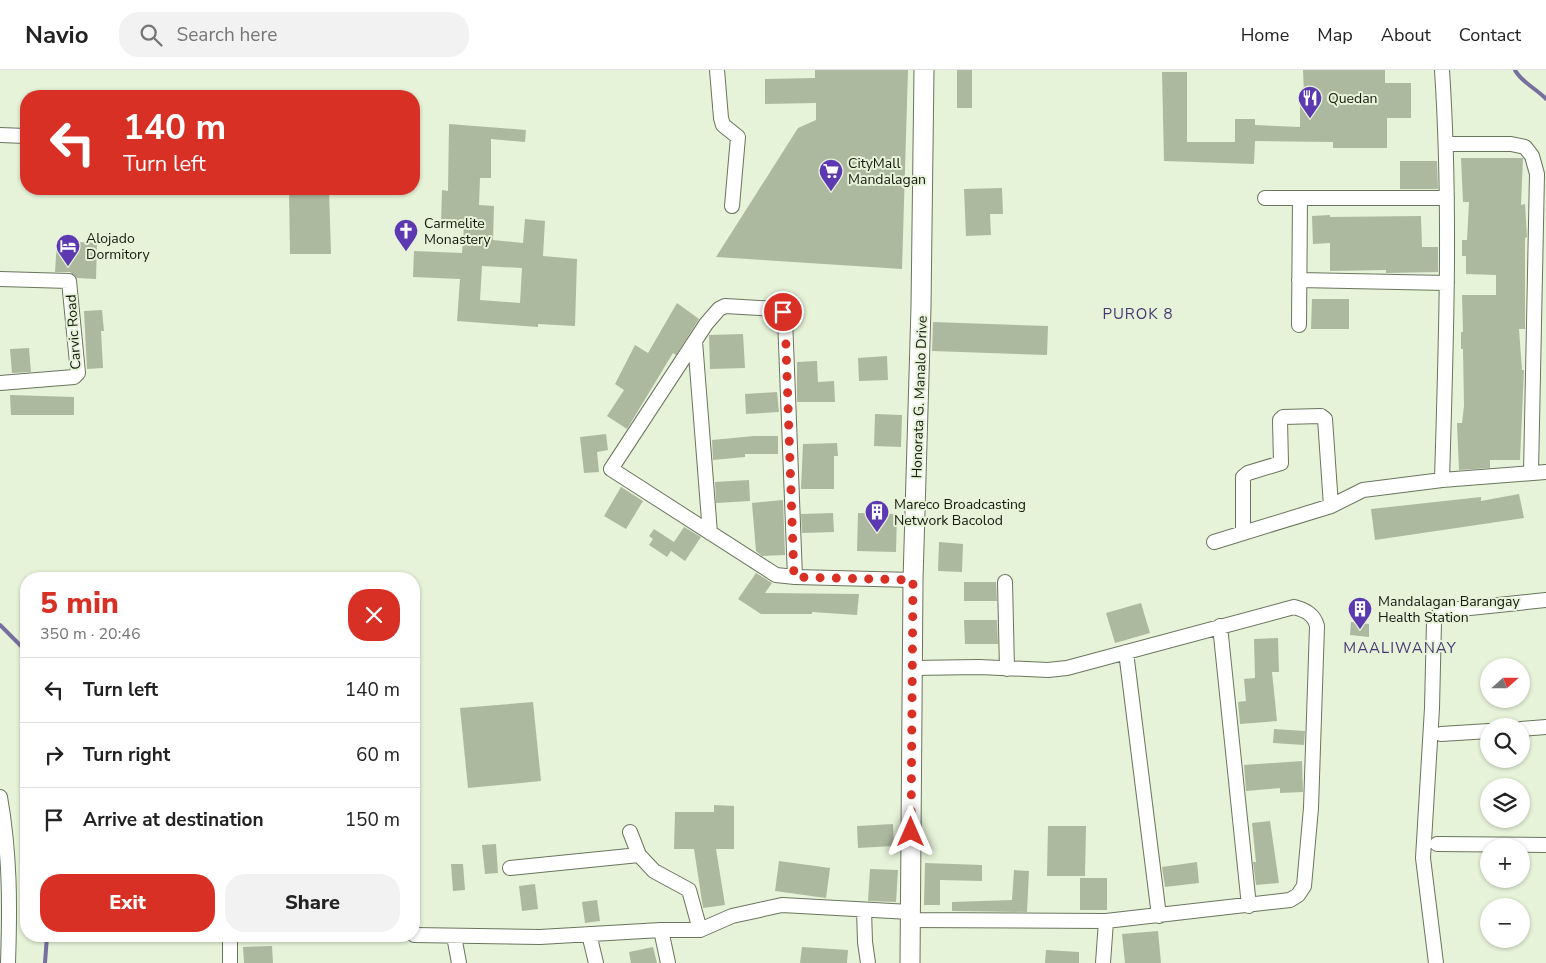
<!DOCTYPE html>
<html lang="en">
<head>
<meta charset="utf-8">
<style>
	body { margin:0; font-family:"Nunito Sans",sans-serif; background:#f2f2f2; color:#222; height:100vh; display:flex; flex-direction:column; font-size:19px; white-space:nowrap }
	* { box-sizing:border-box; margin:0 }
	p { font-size:16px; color:#767676 }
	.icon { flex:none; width:28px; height:28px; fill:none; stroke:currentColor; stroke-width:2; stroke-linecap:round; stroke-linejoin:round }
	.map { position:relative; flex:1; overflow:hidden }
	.drawer { position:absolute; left:20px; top:502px; width:400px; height:370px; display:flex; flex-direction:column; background:#fff; border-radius:20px; box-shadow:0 1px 4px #0004 }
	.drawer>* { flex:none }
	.hud { position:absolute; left:20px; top:20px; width:400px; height:105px; border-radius:20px; box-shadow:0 1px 4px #0004; background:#d93025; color:#fff; overflow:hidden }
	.needle { width:32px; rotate:69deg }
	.fabs { position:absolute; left:1480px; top:588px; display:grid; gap:10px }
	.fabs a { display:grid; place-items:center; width:50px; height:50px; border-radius:50%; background:#fff; box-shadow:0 1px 4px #0004; font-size:25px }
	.pin { position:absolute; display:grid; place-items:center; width:42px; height:42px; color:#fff; margin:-21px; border:2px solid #fff; border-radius:50%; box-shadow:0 1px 5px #0007 }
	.me { position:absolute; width:55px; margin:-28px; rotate:0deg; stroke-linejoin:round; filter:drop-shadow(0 0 4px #0008) }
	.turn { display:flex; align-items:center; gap:18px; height:105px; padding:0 20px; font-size:22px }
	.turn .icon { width:65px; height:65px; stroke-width:2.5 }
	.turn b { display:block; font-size:35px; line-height:42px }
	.round { display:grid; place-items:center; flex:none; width:52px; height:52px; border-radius:20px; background:#f2f2f2 }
	.overview { display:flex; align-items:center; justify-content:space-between; height:85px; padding:0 20px }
	h1 { font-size:30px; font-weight:800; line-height:38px; color:#d93025 }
	.primary-button { display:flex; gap:10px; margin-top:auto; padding:10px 20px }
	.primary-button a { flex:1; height:58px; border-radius:20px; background:#d93025; color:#fff; font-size:20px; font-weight:800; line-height:58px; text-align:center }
	.primary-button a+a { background:#f2f2f2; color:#222 }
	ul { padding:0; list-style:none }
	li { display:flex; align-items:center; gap:15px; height:65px; padding:0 20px; border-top:1px solid #e0e0e0 }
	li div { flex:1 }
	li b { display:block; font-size:19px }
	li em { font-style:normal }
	header { display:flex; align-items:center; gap:30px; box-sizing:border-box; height:70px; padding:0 25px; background:#fff; border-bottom:1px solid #e0e0e0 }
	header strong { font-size:24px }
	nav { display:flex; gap:28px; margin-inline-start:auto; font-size:18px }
	.search { width:350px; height:45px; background:#f2f2f2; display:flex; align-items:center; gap:12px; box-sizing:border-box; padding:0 18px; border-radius:20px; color:#767676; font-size:19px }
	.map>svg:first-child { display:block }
</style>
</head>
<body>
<header>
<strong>Navio</strong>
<div class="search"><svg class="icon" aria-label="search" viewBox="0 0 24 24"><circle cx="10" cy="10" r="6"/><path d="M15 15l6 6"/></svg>Search here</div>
<nav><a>Home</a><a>Map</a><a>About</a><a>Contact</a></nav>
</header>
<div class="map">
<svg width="1546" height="893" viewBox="0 0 1546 893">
	<rect width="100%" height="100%" fill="#e6f3d8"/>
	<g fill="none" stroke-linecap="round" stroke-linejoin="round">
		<path stroke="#776f9f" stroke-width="4" d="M1515,0C1521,12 1537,19 1546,29
			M0,555L26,581
			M45,893L47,866"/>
	</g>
	<path fill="#acb99e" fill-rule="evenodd" d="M815,0H908L902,199L716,187L798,58L816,50V33L765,34V9L815,8Z
		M957,0H972V38H957Z
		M1303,0H1385V13H1411V48H1387V78H1333V72L1255,71L1254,94L1164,91L1162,2H1187V72H1235V49H1255V55L1300,57V24H1304Z
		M449,54L526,60L525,72L491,69V108H480L479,135L494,136L493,170L523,173L525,149L545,151L543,186L577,189L575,256L538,254V257L457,251L460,209L413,207L414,181L462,183L464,156L441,155L442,120L448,121ZM482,196L522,198L520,233L480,230Z
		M1461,88H1523L1521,135L1525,134L1527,167L1525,168V259H1519L1522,300H1524L1520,390H1490V398L1459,400L1457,353H1462L1464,336L1463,279H1461V262H1463L1462,225H1496V205L1466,204V186H1462V170H1467L1469,132H1463Z
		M1400,91H1437L1438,119H1400Z
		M1002,118L1003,144H990L991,165L966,166L964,119Z
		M289,119H329L331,184H290Z
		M1330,145V147L1421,146L1422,177H1438V202L1386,203V200L1330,201V173L1313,174L1312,146Z
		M57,171L97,173L96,209L77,208L70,202H55Z
		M1312,229H1349V259H1311Z
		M677,233L699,249L676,285L673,283L627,359L607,346L624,320L615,314L635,275L648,283Z
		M102,240L104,261H101L103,298L87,299L84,241Z
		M933,252L1048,256L1047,285L932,281Z
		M743,264L745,298L710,299L709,265Z
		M29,278L31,302L12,303L10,279Z
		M887,286L888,310L859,311L858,288Z
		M817,291L818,312L834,311L835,332H797V292Z
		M777,322L779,342L746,344L745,324Z
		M10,325L74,327V345H11Z
		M875,344L902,345L901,377L874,376Z
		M606,364L608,380L597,382L599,402L584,403L580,367Z
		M754,366H778V384H745V387L713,390L712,370Z
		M837,373L838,386H834V419H801L803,374Z
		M749,410L750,431L716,433L715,412Z
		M621,417L643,431L626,459L604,446Z
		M1519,424L1524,448L1375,470L1371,439L1481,427V431Z
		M783,430L785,485L762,486L756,481L752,433Z
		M833,443L834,462L802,463L801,444Z
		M858,443L897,444L896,482L857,481Z
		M684,457L701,467L685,491L671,481L667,487L649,475L653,469L649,466L654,459L674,472Z
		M939,472L963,474L962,502L938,501Z
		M756,503L772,513L765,523L859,524L857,545L812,542V544H761L738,529Z
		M964,512H996L997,531H964Z
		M1141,533L1150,563L1115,573L1106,543Z
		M964,550H997L998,574H965Z
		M1351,552L1369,554V567L1350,565Z
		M1278,568L1279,602H1272L1277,651L1240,654L1238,632L1246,631L1244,609L1255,608L1254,569Z
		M533,632L541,711L468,718L460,638Z
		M1274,659L1305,661L1304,675L1273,673Z
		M1302,691L1303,722L1280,723V718L1246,721L1244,695Z
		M714,735L734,736V779H716L725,835L703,838L694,779H674L675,742H714Z
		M1270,751L1279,813L1256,815L1253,792H1256L1252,753Z
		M893,754L894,776L858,778L857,756Z
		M1048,756H1086L1085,806H1047Z
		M496,774L498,803L485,804L482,775Z
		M779,791L830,798L826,828L775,821Z
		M1197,792L1199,813L1165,817L1162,797Z
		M925,793L982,795V811L940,810V835H924Z
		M451,794H463L465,820L453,821Z
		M870,799L898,800L896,832L868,831Z
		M1014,800L1029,801L1027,842L952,841V832L1012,830Z
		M1080,808H1107V840H1080Z
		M535,814L538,839L522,841L519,816Z
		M597,830L600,851L585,853L582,832Z
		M1158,861L1161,893H1125L1122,864Z
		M272,876L273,893H244L243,877Z
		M653,877L657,893H631L629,882Z
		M802,877L848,880L847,893H800Z
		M1046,880L1079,882V893H1045Z"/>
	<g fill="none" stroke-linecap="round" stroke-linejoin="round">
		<defs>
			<path id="street" d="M717,0L721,48L723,55L738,67L732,136
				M0,65L26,66
				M1447,74H1511L1525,77L1532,86L1537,104L1531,403
				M1265,128H1447
				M0,209L69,211L78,303L74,307L0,313
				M1299,210L1447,213
				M1299,255L1300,128
				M695,271L710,463
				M1442,410C1446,273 1451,137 1442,0
				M1243,463V407L1248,403L1281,393L1280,350L1283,347L1321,346L1325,349L1331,436
				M1214,472L1331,436L1363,420L1442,410L1546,402
				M795,507L785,248L779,239L725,236L719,239L706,254L611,399L776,505L795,507L913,510
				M1005,512L1007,599
				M1220,556L1249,836
				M1126,582L1159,846
				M1521,659L1546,657
				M1441,664L1489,661
				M0,727C10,784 10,835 8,893
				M630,762L639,785L654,801L689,820L700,860
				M1437,774L1546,775
				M510,798L639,785
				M864,840L865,872L868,893
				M910,850L1106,851L1290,830L1298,825L1304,816L1311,738L1317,556C1314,544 1305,540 1294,537L1067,598L1048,600L979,597L912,598
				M661,860H700L732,846L782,835L910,842
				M589,864L596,893
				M414,865L540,867L661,860L668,893
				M230,866V893
				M454,866L459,893
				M1103,893L1106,851
				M1436,893L1423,788L1432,638L1434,552L1441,541L1546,530"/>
			<path id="secondary" d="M910,893L913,510L921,237L924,0"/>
		</defs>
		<use href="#street" stroke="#6a755d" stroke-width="16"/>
		<use href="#secondary" stroke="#6a755d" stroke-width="21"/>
		<use href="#street" stroke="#fff" stroke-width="14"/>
		<use href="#secondary" stroke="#fff" stroke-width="19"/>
	</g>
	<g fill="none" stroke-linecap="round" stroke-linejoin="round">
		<path stroke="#d93025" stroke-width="9" stroke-dasharray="0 16.2" d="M783,242L785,248L794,507L913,510L911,762"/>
	</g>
	<defs>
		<symbol id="restaurant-pin" viewBox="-11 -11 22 30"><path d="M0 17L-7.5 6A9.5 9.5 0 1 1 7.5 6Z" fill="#5d39b1" stroke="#e6f3d8"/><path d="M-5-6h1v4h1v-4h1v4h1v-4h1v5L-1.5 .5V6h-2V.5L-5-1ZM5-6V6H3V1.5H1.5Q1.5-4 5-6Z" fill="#fff"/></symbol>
		<symbol id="supermarket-pin" viewBox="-11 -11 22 30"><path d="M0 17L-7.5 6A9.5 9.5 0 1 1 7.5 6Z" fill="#5d39b1" stroke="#e6f3d8"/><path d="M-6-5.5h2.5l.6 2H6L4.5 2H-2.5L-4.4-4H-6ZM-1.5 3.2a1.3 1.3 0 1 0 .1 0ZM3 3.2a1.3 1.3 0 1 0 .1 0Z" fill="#fff"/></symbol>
		<symbol id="church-pin" viewBox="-11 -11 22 30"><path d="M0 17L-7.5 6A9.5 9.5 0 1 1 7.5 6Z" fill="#5d39b1" stroke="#e6f3d8"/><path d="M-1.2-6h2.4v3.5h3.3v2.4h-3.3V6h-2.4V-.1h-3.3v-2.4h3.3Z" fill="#fff"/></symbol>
		<symbol id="hotel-pin" viewBox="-11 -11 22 30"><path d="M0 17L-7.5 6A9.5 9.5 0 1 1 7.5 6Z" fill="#5d39b1" stroke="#e6f3d8"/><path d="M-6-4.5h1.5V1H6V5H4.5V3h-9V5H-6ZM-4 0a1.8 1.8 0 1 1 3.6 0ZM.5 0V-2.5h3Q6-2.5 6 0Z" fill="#fff"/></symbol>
		<symbol id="building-pin" viewBox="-11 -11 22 30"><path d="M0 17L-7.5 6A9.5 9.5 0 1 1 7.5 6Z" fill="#5d39b1" stroke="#e6f3d8"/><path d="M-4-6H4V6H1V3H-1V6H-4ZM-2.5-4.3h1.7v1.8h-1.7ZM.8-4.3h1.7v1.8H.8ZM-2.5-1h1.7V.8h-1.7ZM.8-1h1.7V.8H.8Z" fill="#fff"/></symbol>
	</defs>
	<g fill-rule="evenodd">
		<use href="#restaurant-pin" x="1296" y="14" width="28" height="38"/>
		<use href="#supermarket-pin" x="817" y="87" width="28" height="38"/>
		<use href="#church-pin" x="392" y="147" width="28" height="38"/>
		<use href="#hotel-pin" x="54" y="162" width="28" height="38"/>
		<use href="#building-pin" x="863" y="428" width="28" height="38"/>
		<use href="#building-pin" x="1346" y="525" width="28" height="38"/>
	</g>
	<g text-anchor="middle" stroke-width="4" stroke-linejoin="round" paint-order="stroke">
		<g font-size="14" fill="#14180f" stroke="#e6f3d8" text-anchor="start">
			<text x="1328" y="33">Quedan</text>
			<text x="848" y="98">CityMall<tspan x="848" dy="16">Mandalagan</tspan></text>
			<text x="424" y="158">Carmelite<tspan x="424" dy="16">Monastery</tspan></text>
			<text x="86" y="173">Alojado<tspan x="86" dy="16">Dormitory</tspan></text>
			<text x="894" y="439">Mareco Broadcasting<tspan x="894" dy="16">Network Bacolod</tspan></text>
			<text x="1378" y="536">Mandalagan Barangay<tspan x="1378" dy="16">Health Station</tspan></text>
		</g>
		<g font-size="14" fill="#14180f" stroke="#e6f3d8">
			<text transform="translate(73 262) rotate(-94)" y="5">Carvic Road</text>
			<text transform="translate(919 327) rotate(-88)" y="5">Honorata G. Manalo Drive</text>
		</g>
		<g font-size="15" letter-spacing="1" fill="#453773" stroke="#e6f3d8">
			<text x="1138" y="249">PUROK 8</text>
			<text x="1400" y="583">MAALIWANAY</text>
		</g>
	</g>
</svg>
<div class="fabs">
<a><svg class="needle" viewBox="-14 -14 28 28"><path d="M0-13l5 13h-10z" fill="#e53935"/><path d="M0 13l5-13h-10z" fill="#767676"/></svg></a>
<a><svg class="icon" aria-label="search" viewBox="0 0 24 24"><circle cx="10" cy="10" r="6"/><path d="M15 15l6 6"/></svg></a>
<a><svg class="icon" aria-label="layers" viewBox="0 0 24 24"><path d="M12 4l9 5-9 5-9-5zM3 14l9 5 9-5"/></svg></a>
<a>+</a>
<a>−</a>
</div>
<div class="pin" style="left:783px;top:242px;background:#d93025"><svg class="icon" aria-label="arrive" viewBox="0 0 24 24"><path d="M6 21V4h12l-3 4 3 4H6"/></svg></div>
<svg class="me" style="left:911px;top:762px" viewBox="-20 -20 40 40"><path d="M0-17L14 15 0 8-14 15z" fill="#d93025" stroke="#fff" stroke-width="4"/></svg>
<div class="hud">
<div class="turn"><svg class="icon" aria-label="left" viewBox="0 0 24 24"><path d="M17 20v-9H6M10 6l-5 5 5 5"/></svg><div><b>140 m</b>Turn left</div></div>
</div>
<section class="drawer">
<div class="overview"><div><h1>5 min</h1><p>350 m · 20:46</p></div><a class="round" style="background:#d93025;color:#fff"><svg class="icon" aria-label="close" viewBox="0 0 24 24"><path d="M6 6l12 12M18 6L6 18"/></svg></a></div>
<ul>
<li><svg class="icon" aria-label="left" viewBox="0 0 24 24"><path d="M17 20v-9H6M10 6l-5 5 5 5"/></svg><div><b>Turn left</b></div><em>140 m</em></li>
<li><svg class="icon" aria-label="right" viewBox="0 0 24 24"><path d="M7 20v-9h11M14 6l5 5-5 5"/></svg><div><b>Turn right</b></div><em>60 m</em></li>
<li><svg class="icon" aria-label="arrive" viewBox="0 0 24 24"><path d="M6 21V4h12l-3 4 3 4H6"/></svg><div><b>Arrive at destination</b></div><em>150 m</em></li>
</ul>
<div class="primary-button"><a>Exit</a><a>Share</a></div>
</section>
</div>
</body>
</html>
